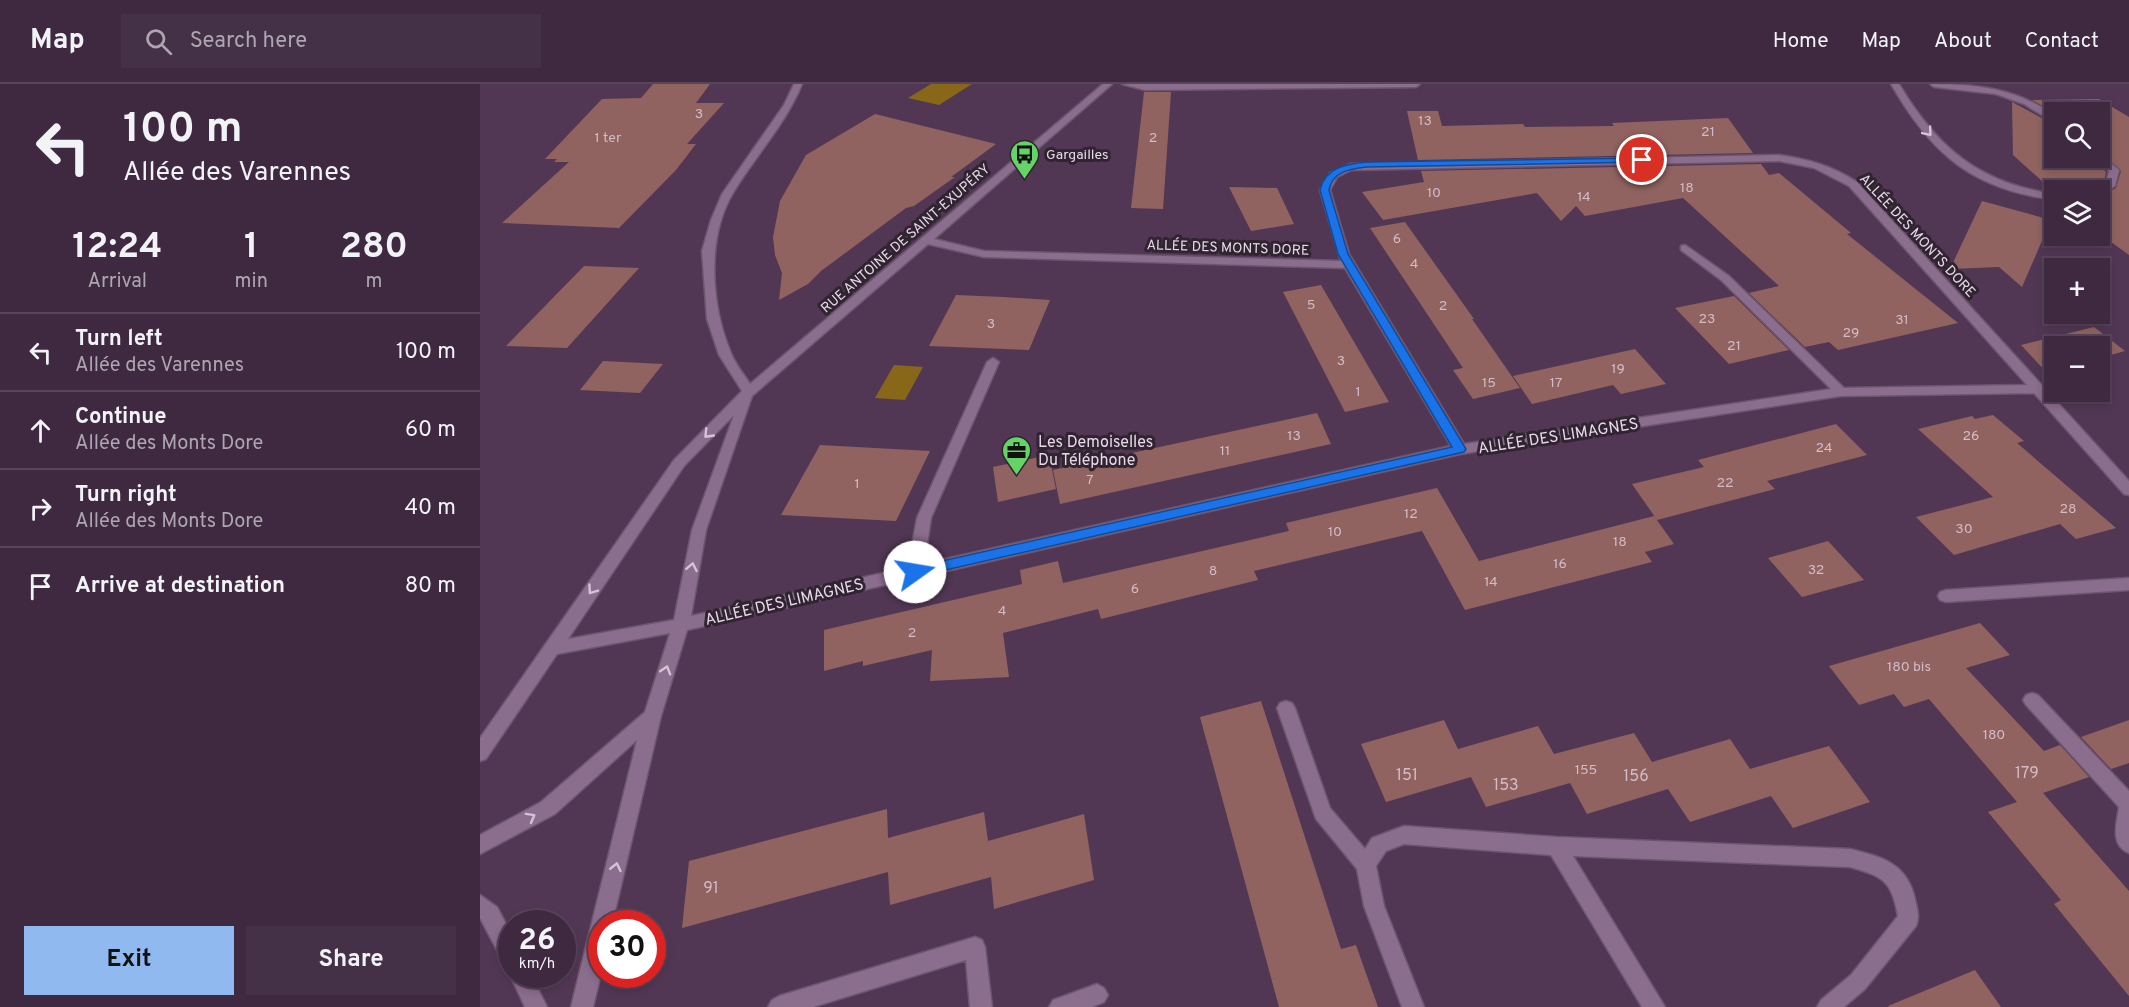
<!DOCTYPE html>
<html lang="en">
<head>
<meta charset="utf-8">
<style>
	body { margin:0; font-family:Overpass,sans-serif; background:#453147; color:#f1f3f6; height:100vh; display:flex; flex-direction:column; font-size:22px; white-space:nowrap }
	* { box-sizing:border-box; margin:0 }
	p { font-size:20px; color:#ada6b1 }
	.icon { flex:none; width:33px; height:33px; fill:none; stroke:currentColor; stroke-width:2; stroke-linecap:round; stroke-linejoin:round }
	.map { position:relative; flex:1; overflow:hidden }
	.panel { display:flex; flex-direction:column; background:#3e2940; width:480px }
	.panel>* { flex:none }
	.top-card { background:#3e2940; color:#f1f3f6; overflow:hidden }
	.controls { position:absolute; left:1564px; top:18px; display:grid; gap:12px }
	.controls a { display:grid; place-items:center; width:66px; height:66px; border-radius:0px; background:#3e2940; box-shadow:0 3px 9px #0003,0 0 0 2px #574559; font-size:30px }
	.speed { position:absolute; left:18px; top:826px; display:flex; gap:12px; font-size:30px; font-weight:700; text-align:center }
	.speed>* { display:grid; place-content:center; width:78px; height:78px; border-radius:50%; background:#3e2940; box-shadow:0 3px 9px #0003,0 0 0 2px #574559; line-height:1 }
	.speed small { font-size:15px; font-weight:400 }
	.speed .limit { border:9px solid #d22; background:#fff; color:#111 }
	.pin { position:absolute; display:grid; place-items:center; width:51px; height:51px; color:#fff; margin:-26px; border:3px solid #fff; border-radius:50%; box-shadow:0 2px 6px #0007 }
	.me { position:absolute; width:66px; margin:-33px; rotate:77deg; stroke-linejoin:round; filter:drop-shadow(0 0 4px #0008) }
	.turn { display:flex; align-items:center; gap:21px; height:126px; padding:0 24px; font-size:27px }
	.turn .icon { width:78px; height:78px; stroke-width:2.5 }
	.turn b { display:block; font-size:42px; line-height:51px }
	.eta { display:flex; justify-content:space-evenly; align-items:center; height:102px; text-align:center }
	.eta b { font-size:36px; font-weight:700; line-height:42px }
	.action { display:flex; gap:12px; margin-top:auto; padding:12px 24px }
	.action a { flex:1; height:69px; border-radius:0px; background:#90b9f0; color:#111; font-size:24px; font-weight:700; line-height:69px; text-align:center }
	.action a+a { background:#453147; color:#f1f3f6 }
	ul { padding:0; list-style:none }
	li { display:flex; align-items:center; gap:18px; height:78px; padding:0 24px; border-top:2px solid #574559 }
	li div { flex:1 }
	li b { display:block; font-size:22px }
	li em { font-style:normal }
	header { display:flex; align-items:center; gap:36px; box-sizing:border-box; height:84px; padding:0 30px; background:#3e2940; border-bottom:2px solid #574559 }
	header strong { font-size:28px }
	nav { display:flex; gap:33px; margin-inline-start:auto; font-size:21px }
	.search { width:420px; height:54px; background:#453147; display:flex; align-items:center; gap:15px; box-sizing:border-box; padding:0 21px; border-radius:0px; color:#ada6b1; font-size:22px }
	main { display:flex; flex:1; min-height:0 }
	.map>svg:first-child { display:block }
</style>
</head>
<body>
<header>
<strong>Map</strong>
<div class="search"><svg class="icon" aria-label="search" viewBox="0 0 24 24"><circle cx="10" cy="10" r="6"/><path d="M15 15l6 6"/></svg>Search here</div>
<nav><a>Home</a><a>Map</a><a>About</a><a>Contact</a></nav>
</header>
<main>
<section class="panel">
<div class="top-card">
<div class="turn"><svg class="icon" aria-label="left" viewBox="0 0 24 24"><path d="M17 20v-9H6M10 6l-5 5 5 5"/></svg><div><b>100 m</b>Allée des Varennes</div></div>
</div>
<div class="eta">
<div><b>12:24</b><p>Arrival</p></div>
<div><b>1</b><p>min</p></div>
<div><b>280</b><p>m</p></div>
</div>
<ul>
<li><svg class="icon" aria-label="left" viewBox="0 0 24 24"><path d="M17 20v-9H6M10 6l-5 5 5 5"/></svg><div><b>Turn left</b><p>Allée des Varennes</p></div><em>100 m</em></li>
<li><svg class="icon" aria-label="ahead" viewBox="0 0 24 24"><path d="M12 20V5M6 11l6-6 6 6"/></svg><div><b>Continue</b><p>Allée des Monts Dore</p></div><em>60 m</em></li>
<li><svg class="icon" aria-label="right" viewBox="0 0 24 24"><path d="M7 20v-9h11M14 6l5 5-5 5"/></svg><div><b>Turn right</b><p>Allée des Monts Dore</p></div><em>40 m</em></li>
<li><svg class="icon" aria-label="arrive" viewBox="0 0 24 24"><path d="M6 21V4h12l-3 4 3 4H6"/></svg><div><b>Arrive at destination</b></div><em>80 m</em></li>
</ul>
<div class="action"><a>Exit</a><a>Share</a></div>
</section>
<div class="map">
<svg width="1649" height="923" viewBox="0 0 1649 923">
	<rect width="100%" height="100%" fill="#523755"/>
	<path fill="#886718" d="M451,0H492L459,21L428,14Z
		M414,281L443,283L425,316L395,314Z"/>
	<path fill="#906360" d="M173,0H230L216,19H244L207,60H216L196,86L139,144L22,139L89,78H74L77,75H65L122,15L161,14Z
		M664,8H691L683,125L651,124Z
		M1619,15L1649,33V171L1620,150V113L1636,104L1641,87L1620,68V28L1575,29L1552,16Z
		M1532,18L1575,41V74H1613L1626,88L1624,98L1614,106L1573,107L1533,71Z
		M927,27H958L962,42L1043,40L1045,43L1134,42L1132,39L1248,34L1273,69L938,76Z
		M395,30L516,60L471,93H475L434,122L426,124L341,187L328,200L299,216L302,189L295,171L293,153L300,117L326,71Z
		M1281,80L1289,91L1299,89L1371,149L1367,150L1478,239L1358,266L1349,258L1325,263L1269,209L1299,202L1203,114L1105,132L1096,122L1081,137L1057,109L903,136L882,108L944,98L941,87Z
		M749,103L797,104L814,140L771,147Z
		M1502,117L1571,136L1542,203L1519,183L1470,185Z
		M925,138L994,235H992L1040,304L993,315L973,286L983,284L890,144Z
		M104,182L159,184L87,264L26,262Z
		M841,201L859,232L909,318L865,328L803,208Z
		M476,211L523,213L570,216L549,266L449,262Z
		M1254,212L1309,266L1249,280L1195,224Z
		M1614,243L1645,267L1620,274V262H1575V288L1568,290L1541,261Z
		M1155,265L1186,300L1141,310L1133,301L1052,320L1033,292Z
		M123,277L183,280L160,309L100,306Z
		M837,329L851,360L580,420L573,386Z
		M1513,331L1544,357L1537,359L1636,444L1596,455L1580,440L1474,471L1436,433L1513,413L1438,345L1492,332L1495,335Z
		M1356,340L1387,371L1287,397L1295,405L1177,436L1152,400L1224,383L1218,376Z
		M340,361L450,367L416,437L301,431Z
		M569,371L576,405L518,418L513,383Z
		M957,404L999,477L1174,432L1194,460L1165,468L1172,478L985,526L942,447L774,487L778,496L621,535L618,525L523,549L529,593L450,597L452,566L383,582V577L344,587V546L542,500L540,486L578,477L583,499L809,447L806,439Z
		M1348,457L1384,496L1322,513L1288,474Z
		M1500,539L1530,571L1486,584L1564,667L1580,661L1609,693L1563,709L1649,807V912L1574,820L1581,816L1508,728L1537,718L1449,615L1424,623L1414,610L1379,621L1349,582Z
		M781,617L861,865L876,861L898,923H799L720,633Z
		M964,636L978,665L1058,642L1074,670L1154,649L1172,678L1250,655L1270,685L1349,662L1390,718L1313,744L1291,712L1210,738L1188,705L1107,730L1090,699L1006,723L991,693L906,718L881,660Z
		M1649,636V679L1631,685L1601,653Z
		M407,725L408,754L504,728L508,757L604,730L614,796L514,825L511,793L410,821L408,788L202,844L209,777Z
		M1495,886L1521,923H1409L1408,922Z"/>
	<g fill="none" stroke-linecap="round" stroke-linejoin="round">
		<defs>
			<path id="service" d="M513,274L519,278L451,434L443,488L440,492H430L427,488L437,434L507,278Z"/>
			<path id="minor" d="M314,0H322C306,40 275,72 253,109C226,154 231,222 251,269C255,280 264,290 270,300L623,0H632L454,155L504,167L861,177L840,106L850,89L870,80L1299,71C1328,75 1352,82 1377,98L1649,397V411L1644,410L1554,309L1361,312L980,370L207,546L181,632L132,840H122V886L113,923H91L157,656L75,730L0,770V751L61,718L165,628L190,549L77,570L6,675L0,677V654L194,376L262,307L239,271L227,235L222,167L231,136L242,110L304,21ZM1299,77L1334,84L1369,102L1547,301L1364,304L1249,192L1205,161L1201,162V166L1241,196L1351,305L984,360L869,170L850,106L857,93L871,86ZM448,160L504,173L865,184L971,362L211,532L226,446L272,312ZM254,331L212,446L194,536L88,555L204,382Z
				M642,0H940L936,3L665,6Z
				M1411,0H1419C1457,64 1500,100 1575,110V116C1492,105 1452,71 1411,0Z
				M1450,0C1495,0 1537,4 1575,32V39L1544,20L1516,10L1454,3Z
				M1620,70L1639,86L1635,102L1620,111V106H1616L1626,99L1629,87L1615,74H1620Z
				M1649,494V506L1466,518L1460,516L1458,512L1460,508L1466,506Z
				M1552,609L1558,611L1649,707V769C1629,761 1637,739 1639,723L1546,621L1543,616L1546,611Z
				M806,617L812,619L815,624L850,724L885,765L892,754L924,742L1076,753L1370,765C1402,773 1427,779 1435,815C1437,825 1440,833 1436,842L1385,905L1364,923H1337L1341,916L1371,891L1418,832C1411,797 1405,793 1370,783L1093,772L1185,923H1162L1071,771L924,760L906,767L896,782L904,822L944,923H922L884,822L877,785L836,735L797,624L800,619Z
				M0,811L17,823L32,851V884L25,881L0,834Z
				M495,853L502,856L505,863L512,923H490L486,876L333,923H288L292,916L299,912Z
				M32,886V891H51L67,923H45L30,891Z
				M617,900L624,904L628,911L624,918L612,923H569L573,916Z"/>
		</defs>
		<use href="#service" stroke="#6c566e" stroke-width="3"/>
		<use href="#minor" stroke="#6c566e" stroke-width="3"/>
		<use href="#service" fill="#8b6d8d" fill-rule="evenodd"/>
		<use href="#minor" fill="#8b6d8d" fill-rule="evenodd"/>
	</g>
	<defs><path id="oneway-chevron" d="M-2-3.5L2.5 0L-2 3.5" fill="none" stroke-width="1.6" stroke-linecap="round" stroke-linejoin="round" transform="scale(1.5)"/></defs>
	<g stroke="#d6c3d7">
		<use href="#oneway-chevron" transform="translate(1448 48) rotate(50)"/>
		<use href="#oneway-chevron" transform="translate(228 350) rotate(134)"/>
		<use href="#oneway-chevron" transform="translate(212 483) rotate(-79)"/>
		<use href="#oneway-chevron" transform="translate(112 506) rotate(125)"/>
		<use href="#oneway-chevron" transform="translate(186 586) rotate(-73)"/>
		<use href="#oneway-chevron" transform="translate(51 733) rotate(-29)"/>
		<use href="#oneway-chevron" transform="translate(136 783) rotate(-77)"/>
	</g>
	<path fill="#1a73e8" stroke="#114b97" stroke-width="1.5" d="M1162,74H1165V78L887,83C870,85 853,87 849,106L868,170L986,365L984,368L435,493L430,492L428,488L430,484L435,483L972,363L858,170L840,106C845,83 867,80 887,78Z"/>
	<defs>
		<symbol id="bus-pin" viewBox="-11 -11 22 30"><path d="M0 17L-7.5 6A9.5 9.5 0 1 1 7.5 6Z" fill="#65d467" stroke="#302431"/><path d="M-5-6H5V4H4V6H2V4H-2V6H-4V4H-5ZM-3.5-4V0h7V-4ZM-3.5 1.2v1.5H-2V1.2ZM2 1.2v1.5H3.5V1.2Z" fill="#111"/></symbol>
		<symbol id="office-pin" viewBox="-11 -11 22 30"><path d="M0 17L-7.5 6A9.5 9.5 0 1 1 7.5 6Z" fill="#65d467" stroke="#302431"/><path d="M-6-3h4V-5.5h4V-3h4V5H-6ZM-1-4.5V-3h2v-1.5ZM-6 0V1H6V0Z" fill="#111"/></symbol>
	</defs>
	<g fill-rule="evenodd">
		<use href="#bus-pin" x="528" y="54" width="33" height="45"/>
		<use href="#office-pin" x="520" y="350" width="33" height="45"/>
	</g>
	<g text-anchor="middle" stroke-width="6" stroke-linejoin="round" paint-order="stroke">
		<g font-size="14" fill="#d3bbc8">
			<text x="219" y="34">3</text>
			<text x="945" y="41">13</text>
			<text x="1228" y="52">21</text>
			<text x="128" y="58">1 ter</text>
			<text x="673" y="58">2</text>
			<text x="1207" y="108">18</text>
			<text x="954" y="113">10</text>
			<text x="1104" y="117">14</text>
			<text x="917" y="159">6</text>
			<text x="934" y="184">4</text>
			<text x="831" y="225">5</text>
			<text x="963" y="226">2</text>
			<text x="1227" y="239">23</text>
			<text x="1422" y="240">31</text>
			<text x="511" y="244">3</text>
			<text x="1371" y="253">29</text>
			<text x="1254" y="266">21</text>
			<text x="861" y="281">3</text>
			<text x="1138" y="289">19</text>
			<text x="1009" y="303">15</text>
			<text x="1076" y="303">17</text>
			<text x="878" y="312">1</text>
			<text x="814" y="356">13</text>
			<text x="1491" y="356">26</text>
			<text x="1344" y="368">24</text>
			<text x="745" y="371">11</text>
			<text x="610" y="400">7</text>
			<text x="1245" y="403">22</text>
			<text x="377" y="404">1</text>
			<text x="1588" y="429">28</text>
			<text x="931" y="434">12</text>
			<text x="1484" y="449">30</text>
			<text x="855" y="452">10</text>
			<text x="1140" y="462">18</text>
			<text x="1080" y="484">16</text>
			<text x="1336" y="490">32</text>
			<text x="733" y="491">8</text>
			<text x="1011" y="502">14</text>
			<text x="655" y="509">6</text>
			<text x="522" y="531">4</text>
			<text x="432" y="553">2</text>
			<text x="1429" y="587">180 bis</text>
			<text x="1514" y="655">180</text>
			<text x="1106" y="690">155</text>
		</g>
		<g font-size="14" fill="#e9d8ea" stroke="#302431" text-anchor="start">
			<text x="566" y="75">Gargailles</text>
		</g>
		<g font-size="14" fill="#e9d8ea" stroke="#302431">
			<text transform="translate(1438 151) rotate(47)" y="5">ALLÉE DES MONTS DORE</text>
			<text transform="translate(425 154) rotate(-41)" y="5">RUE ANTOINE DE SAINT-EXUPÉRY</text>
			<text transform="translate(748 163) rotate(2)" y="5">ALLÉE DES MONTS DORE</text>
		</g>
		<g font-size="16" fill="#e9d8ea" stroke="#302431">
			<text transform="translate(1078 351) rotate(-9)" y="6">ALLÉE DES LIMAGNES</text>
			<text transform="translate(304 517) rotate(-13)" y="6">ALLÉE DES LIMAGNES</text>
		</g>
		<g font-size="16" fill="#e9d8ea" stroke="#302431" text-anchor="start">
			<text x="558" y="363">Les Demoiselles<tspan x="558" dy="18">Du Téléphone</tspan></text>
		</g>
		<g font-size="16" fill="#d3bbc8">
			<text x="1547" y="694">179</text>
			<text x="927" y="696">151</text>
			<text x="1156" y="697">156</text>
			<text x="1026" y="706">153</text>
			<text x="231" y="809">91</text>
		</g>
	</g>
</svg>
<div class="controls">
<a><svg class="icon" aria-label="search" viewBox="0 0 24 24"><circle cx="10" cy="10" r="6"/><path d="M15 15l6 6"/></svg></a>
<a><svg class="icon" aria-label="layers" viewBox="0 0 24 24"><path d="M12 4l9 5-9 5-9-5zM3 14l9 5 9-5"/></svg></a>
<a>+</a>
<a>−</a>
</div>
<div class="speed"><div>26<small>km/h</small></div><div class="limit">30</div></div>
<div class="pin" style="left:1162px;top:76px;background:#d93025"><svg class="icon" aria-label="arrive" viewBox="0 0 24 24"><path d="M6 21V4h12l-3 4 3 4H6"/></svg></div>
<svg class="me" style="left:435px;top:488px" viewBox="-20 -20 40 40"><circle r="19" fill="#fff"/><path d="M0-13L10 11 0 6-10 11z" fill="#1a73e8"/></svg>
</div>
</main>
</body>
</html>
